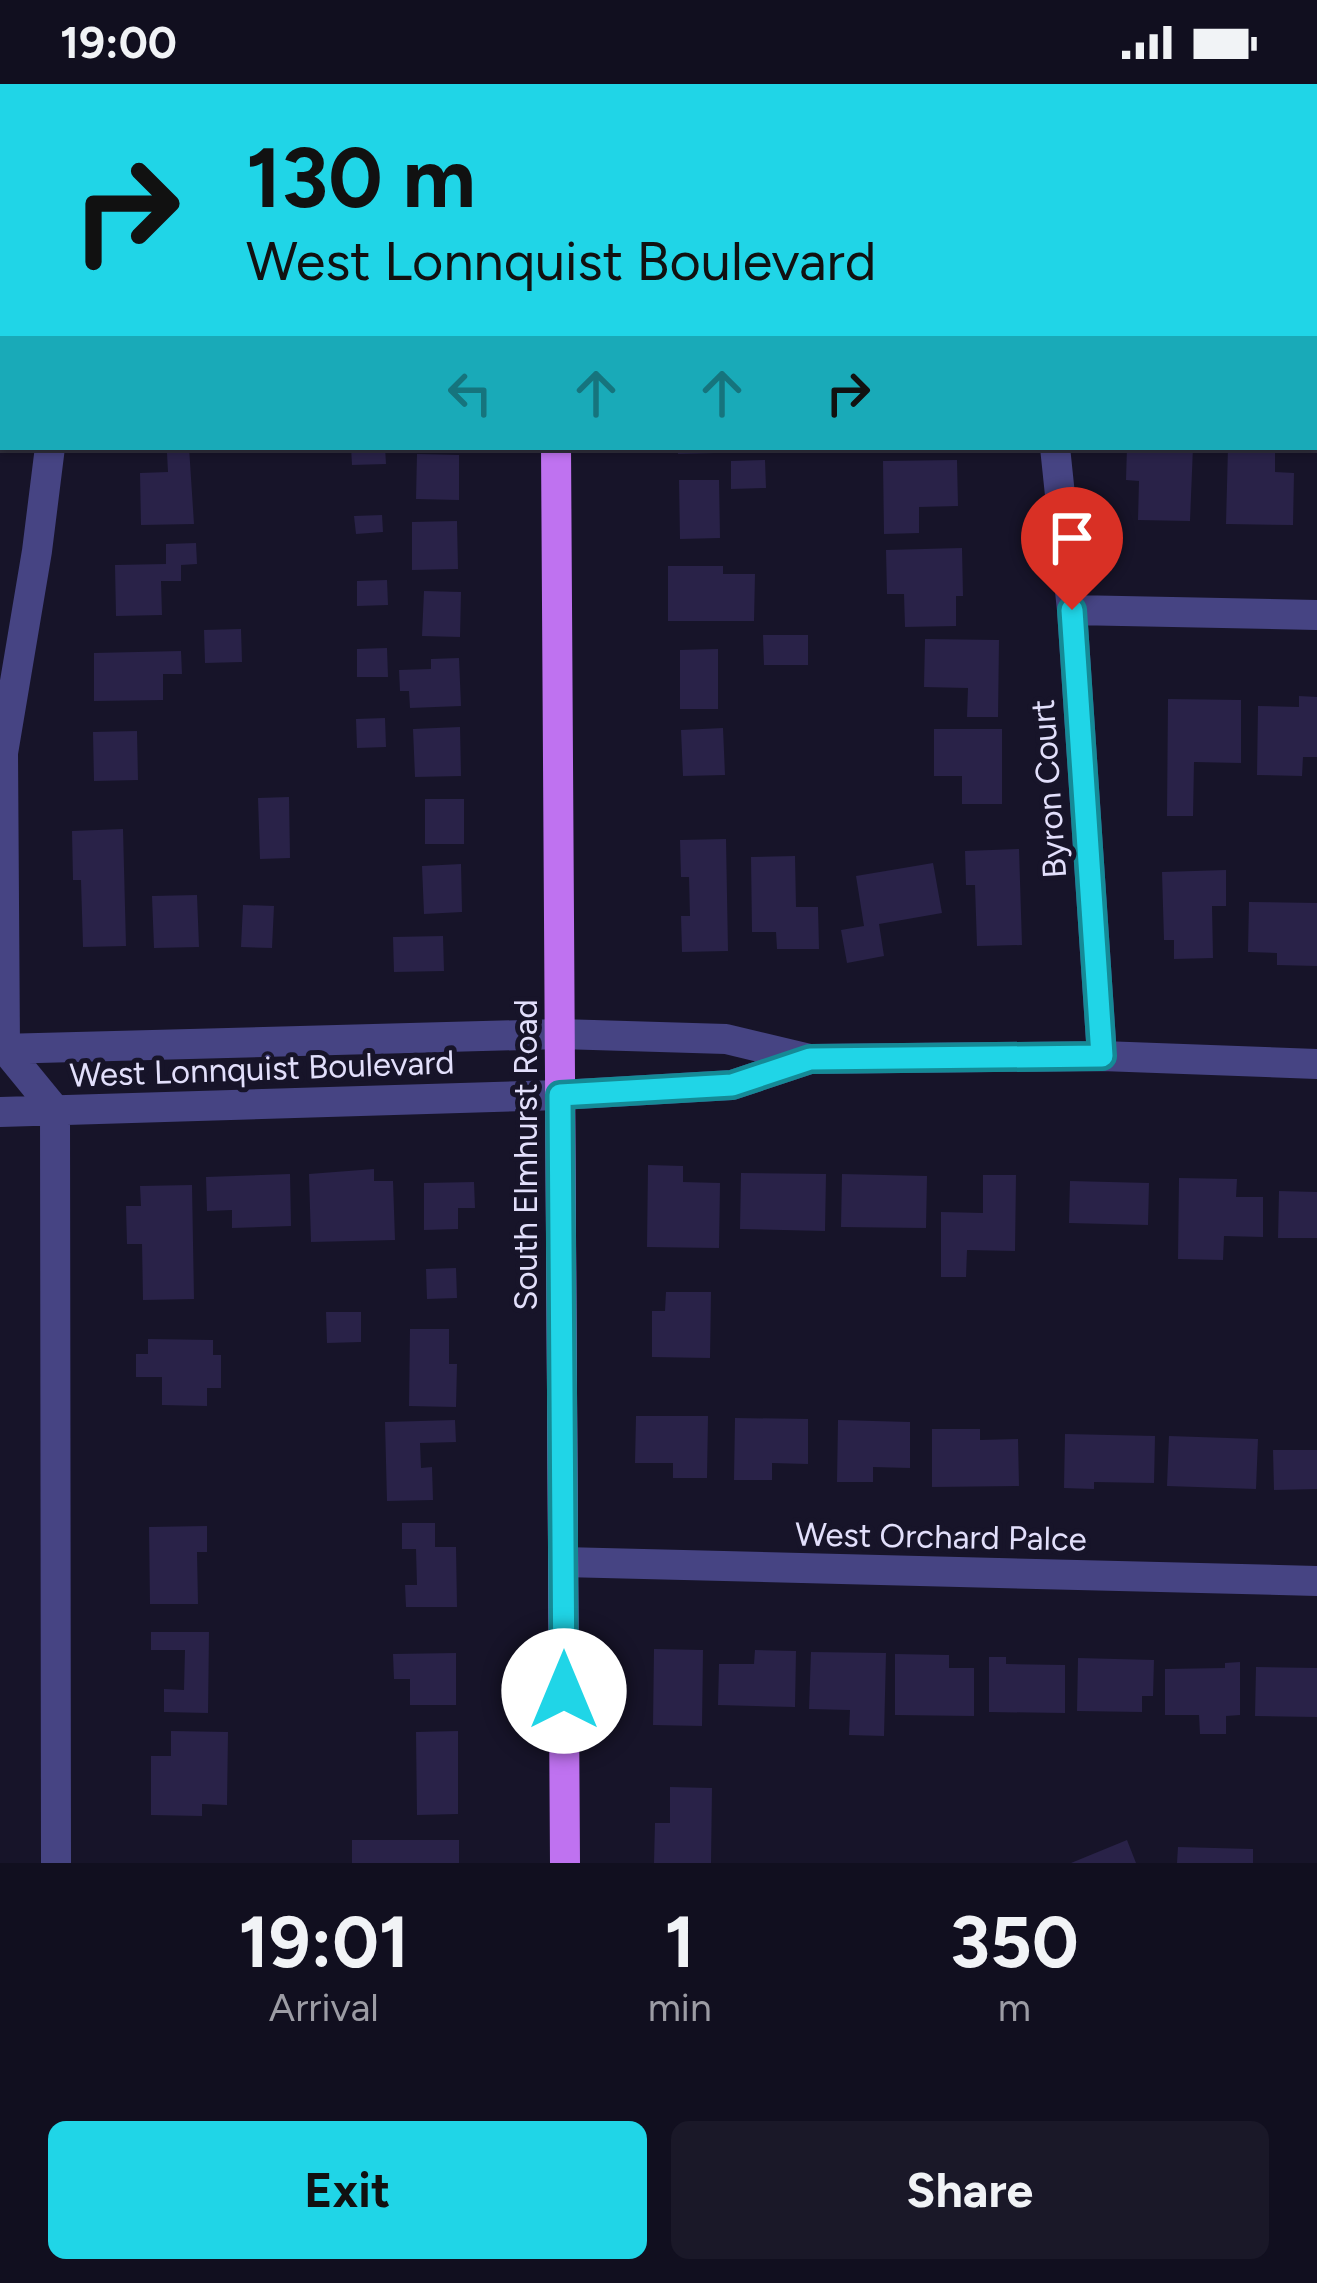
<!DOCTYPE html>
<html lang="en">
<head>
<meta charset="utf-8">
<style>
	body { margin:0; font-family:Figtree,sans-serif; background:#1a1828; color:#f1f3f6; height:100vh; display:flex; flex-direction:column; font-size:45px; white-space:nowrap }
	* { box-sizing:border-box; margin:0 }
	p { font-size:39px; color:#9c9ca4 }
	.icon { flex:none; width:66px; height:66px; fill:none; stroke:currentColor; stroke-width:2; stroke-linecap:round; stroke-linejoin:round }
	.map { position:relative; height:1779px; overflow:hidden }
	.sheet { display:flex; flex-direction:column; background:#110f1f; flex:1 }
	.sheet>* { flex:none }
	.guide { position:absolute; left:0px; top:0px; width:1317px; height:366px; box-shadow:0 3px 9px #0004,0 0 0 3px #302f3d; background:#20d5e7; color:#111; overflow:hidden }
	.pin { position:absolute; display:grid; place-items:center; width:102px; height:102px; color:#fff; margin:-123px -51px; border-radius:50% 50% 50% 0; rotate:-45deg; box-shadow:0 0 12px #0007 }
	.pin .icon { rotate:45deg }
	.me { position:absolute; width:132px; margin:-66px; rotate:0deg; stroke-linejoin:round; filter:drop-shadow(0 0 9px #0008) }
	.turn { display:flex; align-items:center; gap:42px; height:252px; padding:0 48px; font-size:54px }
	.turn .icon { width:156px; height:156px; stroke-width:2.5 }
	.turn b { display:block; font-size:84px; line-height:102px }
	.lanes { display:flex; align-items:center; height:114px; padding:0 48px; background:#0003; justify-content:center; gap:60px; direction:ltr }
	.lanes .off { opacity:.35 }
	.eta { display:flex; justify-content:space-evenly; align-items:center; height:204px; text-align:center }
	.eta b { font-size:72px; font-weight:700; line-height:84px }
	.cta { display:flex; gap:24px; margin-top:auto; padding:24px 48px }
	.cta a { flex:1; height:138px; border-radius:18px; background:#20d5e7; color:#111; font-size:48px; font-weight:700; line-height:138px; text-align:center }
	.cta a+a { background:#1a1828; color:#f1f3f6 }
	.status { display:flex; justify-content:space-between; align-items:center; height:84px; padding:0 60px; background:#110f1f; direction:ltr }
	.status svg { height:33px; fill:currentColor }
	.map>svg:first-child { display:block }
</style>
</head>
<body>
<div class="status"><b>19:00</b><svg viewBox="0 0 49 12"><path d="M0 12V9h3v3zM5 12V6h3v6zM10 12V3h3v9zM15 12V0h3v12zM26 1h20v11H26zM47 4h2v5h-2z"/></svg></div>
<div class="map">
<svg width="1317" height="1779" viewBox="0 0 1317 1779">
	<rect width="100%" height="100%" fill="#171429"/>
	<g fill="none" stroke-linecap="round" stroke-linejoin="round">
		<path stroke="#172d4e" stroke-width="9" d="M1185,0L1188,3
			M1314,120L1317,122"/>
	</g>
	<path fill="#292248" d="M152,363H189L194,440L141,441L140,389L168,388L167,369H152Z
		M351,363H385L386,380L352,381Z
		M678,363H716V369L678,370Z
		M1127,363H1193L1190,437L1138,436L1139,397L1126,396Z
		M1228,363L1275,365V388L1294,389L1293,441L1226,440Z
		M417,370L459,371V416L416,415Z
		M765,376L766,404L731,405V377Z
		M957,376L958,422L919,423V449L884,450L883,377Z
		M679,396H719L720,454L680,455Z
		M382,431L383,448L356,450L354,432Z
		M457,437L458,485L412,486V438Z
		M196,459L197,480L181,481V497H161L162,531L116,532L115,481L166,480V460Z
		M962,464L963,512H956V542L905,543L904,510H887L886,466Z
		M668,482H723V490H755L754,537H668Z
		M387,496L388,521L357,522V497Z
		M424,507L461,508L460,553L422,552Z
		M241,545L242,578L205,579L204,546Z
		M763,551H808V581H764Z
		M925,555L999,556L998,633H967L968,604L924,603Z
		M387,564L388,593H357V565Z
		M718,565V625H680V566Z
		M181,567L182,590H163V616L94,617V569Z
		M459,574L461,622L410,624L409,607H400L399,586L431,585V575Z
		M1299,612L1317,613V673H1303L1302,692L1257,691L1258,622L1299,623Z
		M1168,615L1241,616V679L1194,678L1193,732H1167Z
		M385,634L386,663L357,664L356,635Z
		M460,643L461,692L415,693L413,645Z
		M723,644L725,691L683,692L681,646Z
		M934,645H1002V720H962V692H934Z
		M137,647L138,696L94,697L93,648Z
		M289,713L290,774L260,775L258,714Z
		M425,715H464V760H425Z
		M123,745L126,862L83,863L81,796H73L72,747Z
		M726,755L728,867L682,868L681,832H690L689,793H681L680,756Z
		M1019,765L1022,861L977,862L975,801H966L965,767Z
		M795,772L796,823H818L819,865H777L776,848H752L751,773Z
		M933,779L942,829L879,840L884,872L847,879L841,846L864,842L856,792Z
		M461,780L462,828L424,830L422,782Z
		M1226,786V822H1212L1213,874L1174,875V856H1164L1162,788Z
		M197,811L199,863L154,864L152,812Z
		M1249,818L1317,819V882L1277,881V869L1248,868Z
		M243,821L274,822L272,864L241,863Z
		M443,852L444,887L394,888L393,853Z
		M648,1081L683,1082V1098L720,1099L719,1164L647,1163Z
		M374,1085V1097H393L395,1156L311,1158L309,1090Z
		M741,1089L826,1090L825,1147L740,1145Z
		M290,1090L291,1142L232,1144V1126L207,1127L206,1093Z
		M842,1090L927,1092L926,1144L841,1143Z
		M983,1091H1016L1015,1167L967,1166L966,1193H941V1128L983,1129Z
		M1179,1094L1237,1095L1236,1113H1263V1153L1224,1152L1223,1176L1178,1175Z
		M1070,1097L1149,1099L1148,1141L1069,1139Z
		M474,1098L475,1124H458V1145L424,1146V1099Z
		M192,1101L194,1215L143,1216L142,1160H127L126,1122H141L140,1102Z
		M1279,1107L1317,1108V1154H1278Z
		M456,1184L457,1214L427,1215L426,1185Z
		M666,1208H711L710,1274L652,1273V1227H665Z
		M326,1228H361V1258L327,1259Z
		M410,1245H449V1280H457L456,1323L409,1322Z
		M148,1255L213,1256V1271H221V1304H207V1322L162,1321V1293H136V1270H148Z
		M636,1332H708L707,1394H673V1379H635Z
		M735,1334L808,1335V1380L772,1379V1396H734Z
		M455,1336L456,1358L420,1359L421,1384L432,1383L433,1416L387,1417L385,1338Z
		M838,1336L910,1338V1384L873,1383V1398H837Z
		M932,1345H980V1356L1018,1355L1019,1402L932,1403Z
		M1065,1350L1155,1352L1154,1399L1094,1398V1405L1064,1404Z
		M1169,1352L1258,1355L1256,1405L1167,1402Z
		M1273,1366H1317V1405L1274,1406Z
		M402,1439H435V1463H456L457,1523H406L405,1501H417L416,1465H402Z
		M207,1442V1468H197L198,1520H150L149,1443Z
		M151,1548H209L208,1629L164,1628V1605L184,1606L185,1566H151Z
		M654,1565L703,1566L702,1642L653,1641Z
		M755,1566L796,1567L795,1623L718,1621L719,1580H754Z
		M811,1568L886,1569L884,1652L849,1651L850,1626L809,1625Z
		M456,1569V1621H410V1595H394L393,1570Z
		M895,1570L949,1571V1584H974V1632L895,1631Z
		M989,1573H1006V1580L1065,1581V1629L989,1628Z
		M1078,1574L1154,1576L1153,1612H1142V1628L1077,1627Z
		M1240,1578V1631L1226,1632V1650H1200L1199,1631H1165V1585L1225,1584V1579Z
		M1256,1583L1317,1584V1633L1255,1632Z
		M171,1647L228,1648L227,1721L202,1720V1732L151,1731V1672H171Z
		M458,1647V1730L417,1731L416,1648Z
		M670,1703L712,1704L711,1779H654L655,1739H670Z
		M352,1756H459V1779H352Z
		M1127,1756L1136,1779H1071Z
		M1178,1763L1253,1765V1779H1177Z"/>
	<g fill="none" stroke-linecap="round" stroke-linejoin="round">
		<path stroke="#464483" stroke-width="30" d="M0,16L3,17
			M0,103L3,108
			M50,363L37,467L3,669L5,965L55,1026L56,1779
			M1055,363L1072,526L1102,972
			M1072,526L1317,531
			M0,965L560,950L726,955L810,975L1102,972L1317,980
			M0,1028L560,1011L732,1001L810,975
			M563,1478L1317,1497"/>
		<path stroke="#bf72f0" stroke-width="30" d="M554,0V3
			M556,363L565,1779"/>
	</g>
	<g fill="none" stroke-linecap="round" stroke-linejoin="round">
		<defs>
			<path id="route" d="M564,1607L560,1011L732,1001L810,975L1102,972L1072,526"/>
		</defs>
		<use href="#route" stroke="#158a96" stroke-width="30"/>
		<use href="#route" stroke="#20d5e7" stroke-width="21"/>
	</g>
	<g text-anchor="middle" stroke-width="10" stroke-linejoin="round" paint-order="stroke">
		<g font-size="33" fill="#e2dffb" stroke="#171429">
			<text transform="translate(1048 705) rotate(-94)" y="12">Byron Court</text>
			<text transform="translate(262 984) rotate(-2)" y="12">West Lonnquist Boulevard</text>
			<text transform="translate(525 1071) rotate(-90)" y="12">South Elmhurst Road</text>
			<text transform="translate(941 1452) rotate(1)" y="12">West Orchard Palce</text>
		</g>
	</g>
</svg>
<div class="pin" style="left:1072px;top:526px;background:#d93025"><svg class="icon" aria-label="arrive" viewBox="0 0 24 24"><path d="M6 21V4h12l-3 4 3 4H6"/></svg></div>
<svg class="me" style="left:564px;top:1607px" viewBox="-20 -20 40 40"><circle r="19" fill="#fff"/><path d="M0-13L10 11 0 6-10 11z" fill="#20d5e7"/></svg>
<div class="guide">
<div class="turn"><svg class="icon" aria-label="right" viewBox="0 0 24 24"><path d="M7 20v-9h11M14 6l5 5-5 5"/></svg><div><b>130 m</b>West Lonnquist Boulevard</div></div>
<div class="lanes"><svg class="icon off" aria-label="left" viewBox="0 0 24 24"><path d="M17 20v-9H6M10 6l-5 5 5 5"/></svg><svg class="icon off" aria-label="ahead" viewBox="0 0 24 24"><path d="M12 20V5M6 11l6-6 6 6"/></svg><svg class="icon off" aria-label="ahead" viewBox="0 0 24 24"><path d="M12 20V5M6 11l6-6 6 6"/></svg><svg class="icon" aria-label="right" viewBox="0 0 24 24"><path d="M7 20v-9h11M14 6l5 5-5 5"/></svg></div>
</div>
</div>
<section class="sheet">
<div class="eta">
<div><b>19:01</b><p>Arrival</p></div>
<div><b>1</b><p>min</p></div>
<div><b>350</b><p>m</p></div>
</div>
<div class="cta"><a>Exit</a><a>Share</a></div>
</section>
</body>
</html>
